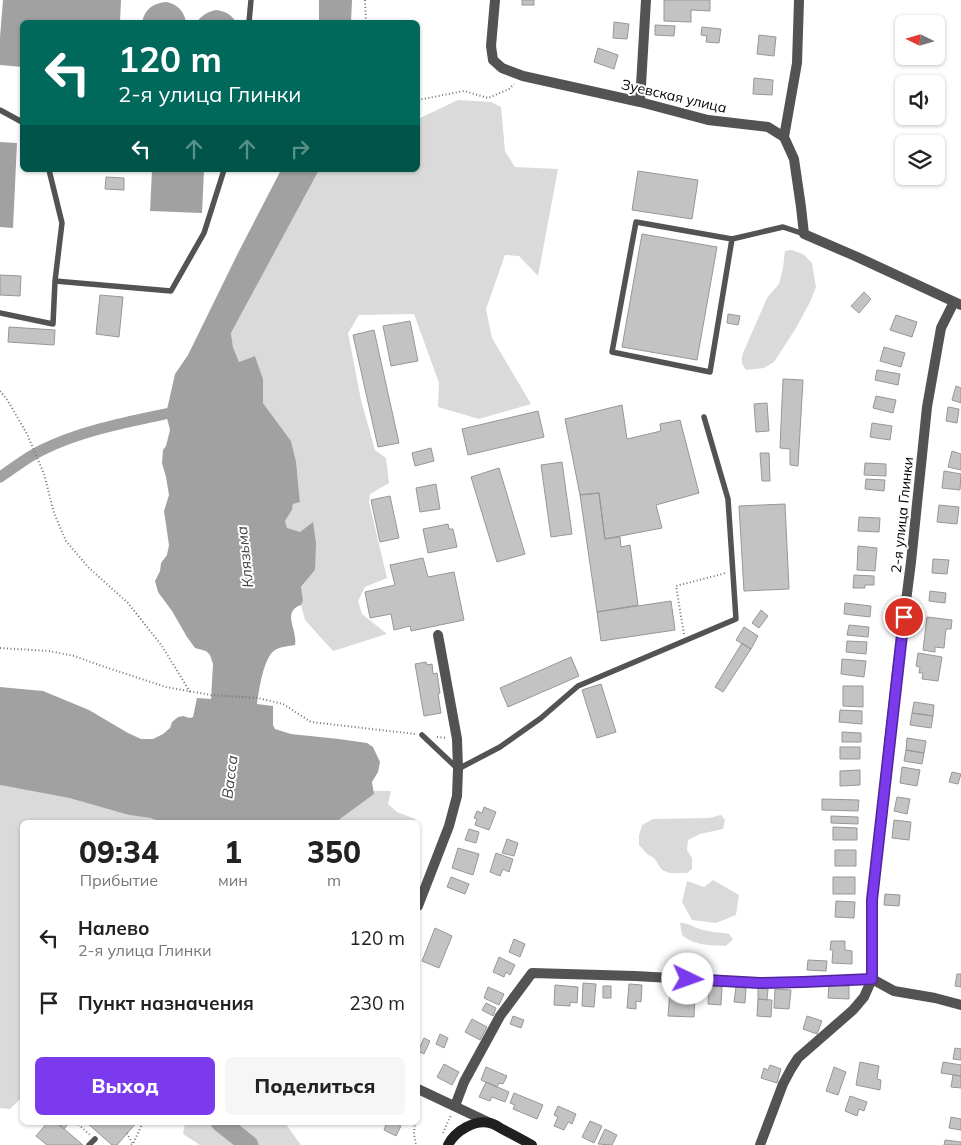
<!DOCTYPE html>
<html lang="ru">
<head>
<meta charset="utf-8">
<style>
	body { margin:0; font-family:Mulish,sans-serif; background:#f6f6f6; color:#222; height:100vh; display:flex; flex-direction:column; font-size:19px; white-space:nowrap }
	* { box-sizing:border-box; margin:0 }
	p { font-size:16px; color:#767676 }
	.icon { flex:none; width:28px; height:28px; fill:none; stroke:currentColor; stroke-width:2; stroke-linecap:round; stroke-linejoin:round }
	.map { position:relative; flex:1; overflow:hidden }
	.side { position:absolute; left:20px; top:820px; width:400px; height:305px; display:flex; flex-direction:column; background:#fff; border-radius:8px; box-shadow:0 1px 4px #0004 }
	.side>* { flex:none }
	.guide { position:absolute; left:20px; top:20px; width:400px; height:152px; border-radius:8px; box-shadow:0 1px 4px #0004; background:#00695c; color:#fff; overflow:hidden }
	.needle { width:32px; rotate:275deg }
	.controls { position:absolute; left:895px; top:15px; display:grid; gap:10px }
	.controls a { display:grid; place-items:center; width:50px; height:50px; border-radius:8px; background:#fff; box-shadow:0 1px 4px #0004; font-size:25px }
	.pin { position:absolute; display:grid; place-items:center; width:42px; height:42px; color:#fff; margin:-21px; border:2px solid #fff; border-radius:50%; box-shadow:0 1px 5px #0007 }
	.me { position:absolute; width:55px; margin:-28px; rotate:93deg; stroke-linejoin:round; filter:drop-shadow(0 0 4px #0008) }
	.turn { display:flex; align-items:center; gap:18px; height:105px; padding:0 15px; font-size:22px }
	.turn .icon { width:65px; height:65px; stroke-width:2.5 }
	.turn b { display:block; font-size:35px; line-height:42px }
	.lanes { display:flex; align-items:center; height:48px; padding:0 15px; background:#0003; justify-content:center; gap:25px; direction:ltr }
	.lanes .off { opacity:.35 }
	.eta { display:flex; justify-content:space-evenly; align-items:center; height:85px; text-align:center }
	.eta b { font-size:30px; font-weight:800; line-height:35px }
	.cta { display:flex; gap:10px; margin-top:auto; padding:10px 15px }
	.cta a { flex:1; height:58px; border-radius:8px; background:#7c3aed; color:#fff; font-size:20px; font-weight:800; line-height:58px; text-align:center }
	.cta a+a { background:#f6f6f6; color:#222 }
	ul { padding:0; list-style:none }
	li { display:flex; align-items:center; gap:15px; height:65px; padding:0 15px }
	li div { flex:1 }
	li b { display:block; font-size:19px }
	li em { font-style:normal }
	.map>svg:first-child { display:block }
</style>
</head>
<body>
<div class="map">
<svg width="961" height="1145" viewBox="0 0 961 1145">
	<rect width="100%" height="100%" fill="#fff"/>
	<path fill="#dadada" d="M458,100L491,102L501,107L505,151L515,167L558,169L538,276L519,256L505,255L486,309L492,338L531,404L479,419L438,407L439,383L414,314L359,315L348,333L361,400L375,450L386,458L389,483L370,494L369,502L387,578L365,587L358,601L362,614L387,634L333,651L305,620L301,605L303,601L301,588L315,570L313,523L300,532L287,529L285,521L292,510L293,504L300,501L296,461L291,441L263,403V379L255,356L239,362L233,347L231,333L319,170H418V119Z
		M792,250L803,254L812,263L816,287L810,302L796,328L774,362L764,368L746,370C741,364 741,360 743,353L767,298L779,284L783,268L785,251Z
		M0,785L69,798L129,815L150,818L162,822H22V1097L10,1109L0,1108Z
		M373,791H391L388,804L397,812L415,819V822H336L374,794Z
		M721,815L725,820L723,829L700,834L688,840L687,850L692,858V869L687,873H670L662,870L654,858L647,854L639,845V835L642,825L653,819L709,818Z
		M713,880L739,895L736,915L716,923L692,920L682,902L687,881L704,887Z
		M680,923C691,923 697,930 708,931C715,933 722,932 729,934L733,939L726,946C711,945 694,946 682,935Z
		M185,1123H285L301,1145H200L183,1134Z"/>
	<path fill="#a1a1a1" d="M3,0H121L120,22H22V67L0,65V37Z
		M319,0H352L351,22H319Z
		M167,2C178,5 184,11 186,22H142C145,9 153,3 167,2Z
		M216,10C225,11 231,14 236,22H197C202,15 207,12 216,10Z
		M0,142L17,143L13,228L0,227Z
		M152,170H204L202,213L150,211Z
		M281,170H319L231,333L233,347L239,362L255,356L263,379V403L291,441L296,461L300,502L293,504L292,510L285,521L287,528L300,532L313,522L316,543L315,570L301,587L303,601L301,605C281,612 298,630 295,645C289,646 280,647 275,650C263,658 259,691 257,704L273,706V725L275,729L291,734L339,739L367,743L373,747L380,762L378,772L372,782L374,794L336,822H210L206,820L198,822H162L150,818L129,815L69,798L0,785V687L43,691L89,710L128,733L141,739H153L163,734L170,728L172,722L178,717L183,716L190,718L193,717L197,698L211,699L213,664L210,655L206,651L195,648L187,637L172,611L158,592L155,581L160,571L161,563L167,555L169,545L164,511L169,495L166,477L162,463L163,450L166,446L170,430L166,414L175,374L188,355L238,253Z"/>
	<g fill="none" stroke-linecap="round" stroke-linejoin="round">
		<path stroke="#a1a1a1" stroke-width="11" d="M0,477C14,468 27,457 42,450C85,429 133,421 179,411"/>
		<path stroke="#a1a1a1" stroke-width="19" d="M220,1122L249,1145"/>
	</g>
	<path fill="#c3c3c3" stroke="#979797" d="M522,0H534V5H522Z
		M664,0H710V11L691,10V22L664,21Z
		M614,22L629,24L627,39L613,38Z
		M655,25L675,26L674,36L655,35Z
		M702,27L721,29L719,43L706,42L707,36L701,35Z
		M759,35L776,37L774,56L757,54Z
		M598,48L618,55L614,69L594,62Z
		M754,78L773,80L772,95L753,94Z
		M638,171L698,180L692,219L632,210Z
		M106,177L124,178V190L105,189Z
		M642,234L717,247L697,360L622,347Z
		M0,275L21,276L20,296L0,295Z
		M864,292L871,299L859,313L851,306Z
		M100,295L123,297L119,337L96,334Z
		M728,314L740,316L738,325L727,323Z
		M896,315L917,322L912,337L890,330Z
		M410,321L418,361L391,366L383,326Z
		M9,327L55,330L54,345L8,342Z
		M374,330L399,443L378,447L353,335Z
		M884,347L905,353L901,367L880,361Z
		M877,370L900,374L898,385L875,380Z
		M783,379L803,380L798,466L790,465V449L780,448Z
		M956,386L961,388V403L952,400Z
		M876,396L896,400L893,413L873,408Z
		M767,403L769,431L756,432L754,404Z
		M622,405L627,439L661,431L660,424L680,420L699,493L656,505L662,528L605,539L599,493L580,495L565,419Z
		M948,407L959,409L957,423L946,421Z
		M538,411L544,437L468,455L462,429Z
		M872,423L892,426L890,440L870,437Z
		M431,448L434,461L415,466L412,453Z
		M952,451L961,454V470L948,467Z
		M760,453H769L770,481H762Z
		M562,462L572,534L551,537L541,465Z
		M865,463L886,464V476L864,475Z
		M499,468L525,554L497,562L471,477Z
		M944,471L961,474L960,490L942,488Z
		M866,479L885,480L884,491L865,489Z
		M436,484L440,509L420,512L416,488Z
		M599,493L605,539L620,537L621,547L630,545L638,605L597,612L580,495Z
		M390,496L399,538L380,542L371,500Z
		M785,504L789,589L744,591L739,506Z
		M939,505L959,507L957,524L937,522Z
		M859,517L880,518L879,532L858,531Z
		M448,524L449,529H453L457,547L428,553L423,529Z
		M858,546L877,548L875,571L857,570Z
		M423,558L428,577L454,572L464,620L411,631L410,626L394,630L391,614L370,618L365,592L395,585L390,565Z
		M933,559L949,560L947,574L932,573Z
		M854,575L874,576V585H865V588H853Z
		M930,591L946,593L945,603L929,601Z
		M671,601L675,630L601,641L597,612Z
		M845,603L871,606L870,617L844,614Z
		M761,610L768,616L759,628L752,623Z
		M927,617L952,620L951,629H946L944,648L935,647V652L923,650Z
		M849,625L869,627L868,637L847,635Z
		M744,627L758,636L751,649L736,640Z
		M847,641L867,642L866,654L846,652Z
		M742,643L751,649L723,692L715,687Z
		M918,653L942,657L938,681L922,679L923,673H919L920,667L916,666Z
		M571,657L579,676L508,707L500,688Z
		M842,659L866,661L864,677L841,674Z
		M426,662L427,665L432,664L433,674L437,673L440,693L438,694L441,713L424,716L415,664Z
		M601,684L616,732L597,738L582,690Z
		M843,686H863V707L843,706Z
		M914,702L934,705L933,716L912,713Z
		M840,710L862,711V724L839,722Z
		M912,713L933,716L931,728L910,725Z
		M842,732L861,733V742H842Z
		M907,738L926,741L924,753L906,750Z
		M840,747H860V759H840Z
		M906,750L924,753L922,764L904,761Z
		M902,767L920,770L917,786L900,783Z
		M860,770V785L840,786V771Z
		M952,772L961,774L958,784L949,782Z
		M897,797L910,799L907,814L894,811Z
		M822,799L859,800L858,811L822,810Z
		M484,807L496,812L489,830L475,825L477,819L474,818L477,811L482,813Z
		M831,816L858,817V824L831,823Z
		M894,820L911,822L909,840L892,838Z
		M833,827L857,828V840H833Z
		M469,829L479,832L476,843L465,840Z
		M507,839L518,843L514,856L502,853Z
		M458,848L479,854L473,875L452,868Z
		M835,850H856V866H835Z
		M496,853L513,859L509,872L503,869L500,876L490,872Z
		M451,877L469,884L465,894L447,887Z
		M833,877H855V894H833Z
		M885,894L900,895L899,906L884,905Z
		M836,901L855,902L854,918L835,917Z
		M435,928L452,936L439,968L422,961Z
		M514,939L525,944L520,957L509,952Z
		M831,941H845V950L852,951V964L832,963L833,950H830Z
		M499,957L515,965L510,975L506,972L504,977L493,972Z
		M808,960L827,961L826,971L807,970Z
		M957,974H961V987L955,986Z
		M583,983L596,984L594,1007L582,1006Z
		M629,984L642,985L641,1002L636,1001V1009L627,1008Z
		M555,985L578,987L577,1003L570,1002V1006L554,1005Z
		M829,985L849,986V999L828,998Z
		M603,986H611V998H603Z
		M709,986L722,987L721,1005L708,1004Z
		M488,987L504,994L499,1005L484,998Z
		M736,987L746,988L745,1003L734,1002Z
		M758,988L768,989L767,1000L758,999Z
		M775,989L791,990L789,1009L774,1008Z
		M670,991L695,993L694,1017L668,1016Z
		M758,999L772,1000L771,1017L757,1016Z
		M486,1003L496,1008L493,1016L482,1010Z
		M513,1016L524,1020L521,1028L510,1024Z
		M807,1016L822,1021L817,1034L803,1029Z
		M472,1019L487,1027L480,1040L465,1032Z
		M440,1034L448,1038L444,1048L436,1044Z
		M424,1038L430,1041L424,1054L418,1051Z
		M955,1048L961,1049V1060L953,1059Z
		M860,1062L879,1066L877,1079L881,1080L880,1090L856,1085Z
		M943,1062L961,1065V1076L941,1073Z
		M444,1064L459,1072L452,1085L437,1077Z
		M770,1065L781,1069L777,1083L761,1078L764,1068L768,1070Z
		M486,1067L507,1076L503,1084L499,1083L497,1087L481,1080Z
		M834,1067L846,1072L838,1095L826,1091Z
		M953,1075L961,1076V1088L951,1087Z
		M486,1082L509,1092L505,1102L492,1097L490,1101L479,1097Z
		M514,1093L543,1105L537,1119L513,1109L515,1105L510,1103Z
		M850,1096L867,1102L864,1111L859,1109L857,1116L845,1111Z
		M558,1106L576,1114L572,1124L568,1122L564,1130L554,1126L558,1117L554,1115Z
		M951,1117L961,1119V1130L949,1128Z
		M590,1121L602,1126L594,1143L582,1137Z
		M48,1122H56L83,1145H47L36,1136Z
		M56,1122H70L64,1129Z
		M86,1122H137L117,1145H112Z
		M387,1122H393L401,1126L396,1136L384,1130Z
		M605,1129L617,1135L612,1145L598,1144Z
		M945,1140L961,1142V1145H944Z"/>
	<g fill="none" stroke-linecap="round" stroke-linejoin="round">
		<path stroke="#757575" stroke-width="2" stroke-dasharray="1 2.5" stroke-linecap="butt" d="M365,0L366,22
			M418,100L464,91L488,98L509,89L514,84
			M0,391L8,401L27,434L44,474L54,513L66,541L88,567L128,603L162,646L190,692
			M684,634L676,586L726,573
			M0,648L49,651L74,656L102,666L166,687L211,695L258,698L283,704L311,722L415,734
			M437,737L447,738
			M80,1122L78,1124L90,1135
			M415,1122L414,1134L416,1145
			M127,1133L132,1143
			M443,1133L451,1115
			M131,1145L133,1144L143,1122"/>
		<path stroke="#535353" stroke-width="5.5" d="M249,22L251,0
			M0,110L22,122
			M49,170L62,223L55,281
			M732,239L710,372L612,352L636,222L732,239L783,227L804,234
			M0,313L53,324L55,281L171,291L204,233L224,170
			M422,735L458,769L500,747L541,718L578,686L736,619L728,499L704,417
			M89,1145L95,1139"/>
		<path stroke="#535353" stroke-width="10" d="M495,0L491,46L493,60L502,68L523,76L640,102L708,120L768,127L784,137L794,159L801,207L804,234L855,256L961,305
			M640,102L646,0
			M784,137L797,63L799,0
			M418,906L449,826L457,796L458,769L457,739L438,635
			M418,1089L490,1123
			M455,1106L464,1082L500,1016L532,973L635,976L760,983L803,982L872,979L894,991L935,998L961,1005
			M760,1145L783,1084L791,1069L798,1058L853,1010L864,997L872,979V900L897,672L911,562L927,407L941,328L954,302"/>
		<path stroke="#202020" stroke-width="10" d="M448,1145C455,1131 475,1119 490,1123C495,1124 500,1128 504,1130C514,1135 523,1140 532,1145"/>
	</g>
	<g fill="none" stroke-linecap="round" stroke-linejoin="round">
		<defs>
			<path id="route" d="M688,979L760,983L803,982L872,979V900L904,617"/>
		</defs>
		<use href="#route" stroke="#51269a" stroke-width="12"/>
		<use href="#route" stroke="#7c3aed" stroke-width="9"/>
	</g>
	<g text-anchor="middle" stroke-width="4" stroke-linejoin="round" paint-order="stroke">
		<g font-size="14" fill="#000" stroke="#fff">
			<text transform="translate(674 96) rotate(13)" y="5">Зуевская улица</text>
			<text transform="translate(902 515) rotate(-84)" y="5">2-я улица Глинки</text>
		</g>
		<g font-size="15" font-style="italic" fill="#424242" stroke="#fff">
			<text transform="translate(245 557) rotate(-96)" y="5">Клязьма</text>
			<text transform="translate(230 777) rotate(-83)" y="5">Васса</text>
		</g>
	</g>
</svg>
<div class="controls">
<a><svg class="needle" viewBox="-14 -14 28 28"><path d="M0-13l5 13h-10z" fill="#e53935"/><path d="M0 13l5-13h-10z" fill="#767676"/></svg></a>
<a><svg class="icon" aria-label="sound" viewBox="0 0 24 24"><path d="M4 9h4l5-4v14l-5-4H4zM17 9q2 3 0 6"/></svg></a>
<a><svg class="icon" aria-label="layers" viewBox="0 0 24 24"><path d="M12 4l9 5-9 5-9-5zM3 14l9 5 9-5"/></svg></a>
</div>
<div class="pin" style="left:904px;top:617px;background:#d93025"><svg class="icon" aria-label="arrive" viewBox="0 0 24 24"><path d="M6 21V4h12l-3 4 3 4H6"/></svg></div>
<svg class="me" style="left:688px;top:979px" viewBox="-20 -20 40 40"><circle r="19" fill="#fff"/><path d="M0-13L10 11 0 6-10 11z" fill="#7c3aed"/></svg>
<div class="guide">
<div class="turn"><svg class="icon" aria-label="left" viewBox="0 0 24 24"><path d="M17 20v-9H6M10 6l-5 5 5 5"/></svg><div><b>120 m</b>2-я улица Глинки</div></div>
<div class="lanes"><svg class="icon" aria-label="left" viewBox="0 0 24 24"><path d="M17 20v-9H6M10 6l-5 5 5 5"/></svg><svg class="icon off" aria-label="ahead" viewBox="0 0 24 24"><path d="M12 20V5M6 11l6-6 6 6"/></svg><svg class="icon off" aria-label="ahead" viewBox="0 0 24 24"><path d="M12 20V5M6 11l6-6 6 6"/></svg><svg class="icon off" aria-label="right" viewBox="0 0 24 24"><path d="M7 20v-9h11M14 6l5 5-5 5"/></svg></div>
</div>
<section class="side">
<div class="eta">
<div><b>09:34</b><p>Прибытие</p></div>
<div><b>1</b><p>мин</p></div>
<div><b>350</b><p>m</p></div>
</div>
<ul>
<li><svg class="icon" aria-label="left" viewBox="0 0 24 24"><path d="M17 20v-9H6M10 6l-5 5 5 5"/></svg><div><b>Налево</b><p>2-я улица Глинки</p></div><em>120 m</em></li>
<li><svg class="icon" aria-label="arrive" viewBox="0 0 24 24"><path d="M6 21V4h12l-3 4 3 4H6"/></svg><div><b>Пункт назначения</b></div><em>230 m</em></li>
</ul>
<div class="cta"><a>Выход</a><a>Поделиться</a></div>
</section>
</div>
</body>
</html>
